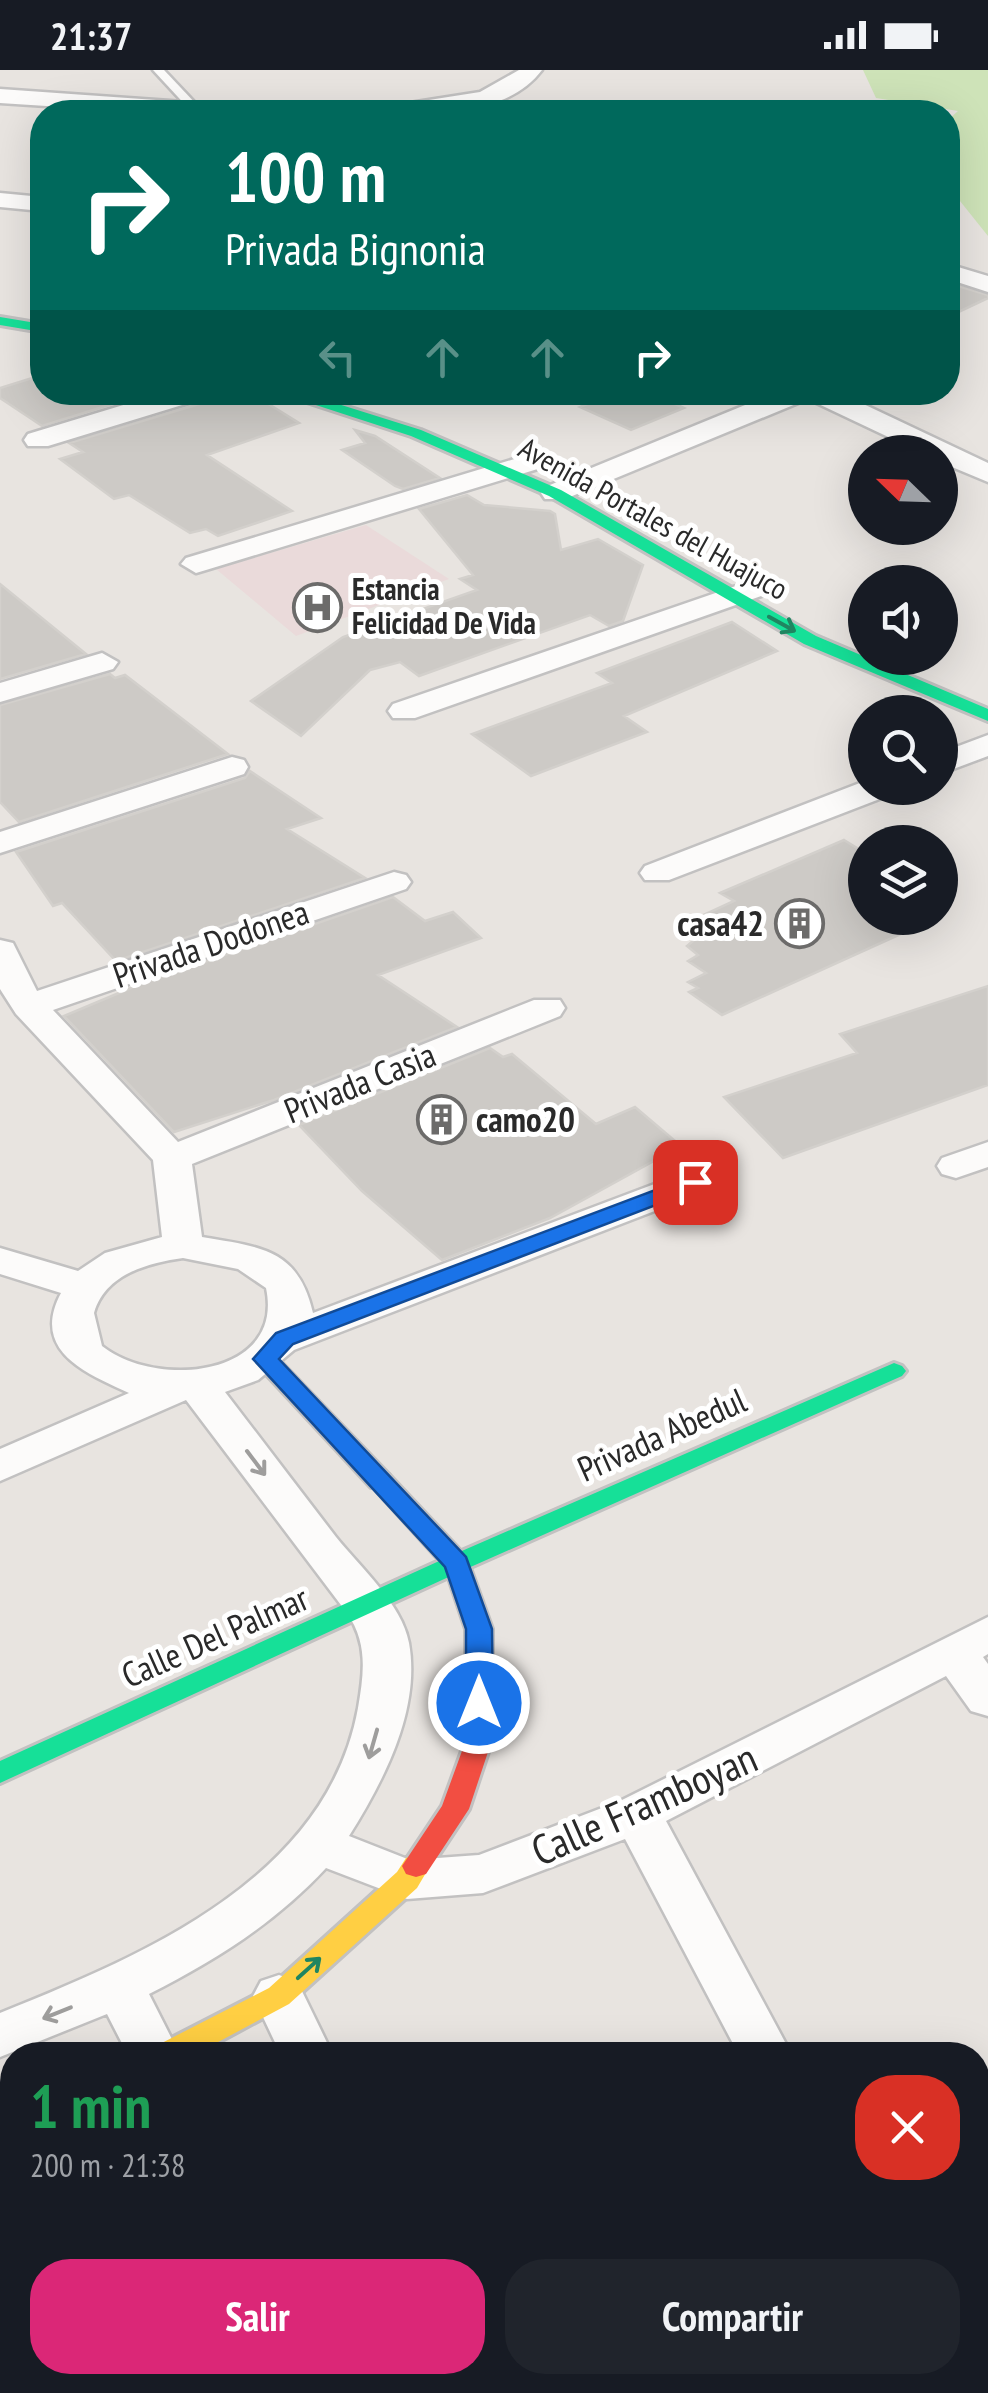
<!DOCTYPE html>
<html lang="es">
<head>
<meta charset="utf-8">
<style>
	body { margin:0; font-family:"PT Sans Narrow",sans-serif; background:#20242c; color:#f1f3f6; height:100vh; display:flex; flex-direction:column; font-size:38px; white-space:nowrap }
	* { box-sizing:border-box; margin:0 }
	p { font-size:32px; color:#9ea1a6 }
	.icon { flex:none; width:55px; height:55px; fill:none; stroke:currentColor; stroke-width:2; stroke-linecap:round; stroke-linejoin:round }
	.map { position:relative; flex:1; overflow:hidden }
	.side { position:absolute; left:0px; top:1972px; width:990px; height:352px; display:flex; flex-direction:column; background:#171b24; border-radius:40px 40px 0 0; box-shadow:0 10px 40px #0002 }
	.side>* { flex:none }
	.hud { position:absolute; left:30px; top:30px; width:930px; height:305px; border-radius:40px; box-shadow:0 10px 40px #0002; background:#00695c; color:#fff; overflow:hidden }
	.needle { width:65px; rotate:293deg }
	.controls { position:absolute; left:848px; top:365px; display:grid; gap:20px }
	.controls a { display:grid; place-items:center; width:110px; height:110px; border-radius:50%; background:#171b24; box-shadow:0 10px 40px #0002; font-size:50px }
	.pin { position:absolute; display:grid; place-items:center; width:85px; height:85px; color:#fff; margin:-42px; border-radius:20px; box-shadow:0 5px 15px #0006 }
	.me { position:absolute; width:110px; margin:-55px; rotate:0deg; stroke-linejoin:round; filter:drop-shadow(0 0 8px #0008) }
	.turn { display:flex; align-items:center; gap:35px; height:210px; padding:0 30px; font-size:45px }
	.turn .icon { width:130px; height:130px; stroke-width:2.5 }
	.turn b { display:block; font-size:70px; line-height:85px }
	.lanes { display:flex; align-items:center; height:95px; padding:0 30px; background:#0003; justify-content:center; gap:50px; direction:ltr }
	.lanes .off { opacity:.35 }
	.round { display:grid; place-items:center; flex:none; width:105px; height:105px; border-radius:40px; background:#20242c }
	.headline { display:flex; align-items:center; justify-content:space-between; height:170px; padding:0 30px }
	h1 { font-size:60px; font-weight:700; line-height:75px; color:#1e9e55 }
	.action { display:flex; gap:20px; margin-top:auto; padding:20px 30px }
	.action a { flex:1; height:115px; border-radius:40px; background:#db2777; color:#fff; font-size:40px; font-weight:700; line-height:115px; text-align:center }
	.action a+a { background:#20242c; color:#f1f3f6 }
	.status { display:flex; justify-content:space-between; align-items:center; height:70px; padding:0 50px; background:#171b24; direction:ltr }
	.status svg { height:28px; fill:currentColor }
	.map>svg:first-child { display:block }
</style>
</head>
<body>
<div class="status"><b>21:37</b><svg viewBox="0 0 49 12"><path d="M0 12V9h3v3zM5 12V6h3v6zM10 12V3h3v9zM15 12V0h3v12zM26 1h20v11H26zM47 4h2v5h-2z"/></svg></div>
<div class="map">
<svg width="988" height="2323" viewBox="0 0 988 2323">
	<rect width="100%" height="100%" fill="#e8e4e0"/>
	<path fill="#eadada" d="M366,455L449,509L296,566L216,499Z"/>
	<path fill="#cee3b8" d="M863,0H988V166L948,116V50L958,41L876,28Z"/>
	<path fill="#cdcac6" stroke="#d3d0cc" stroke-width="2.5" d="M948,213L988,225V228L948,247Z
		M42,305V322H151L42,356L0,328V318Z
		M212,322L251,323L299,353L207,385L292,441L218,466L206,459L190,463L129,425L114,429L60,389L83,382L69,373L206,332Z
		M615,322H649L684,338L631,360L580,337Z
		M355,360L375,366L440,408L403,419L395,416L342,380L365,373Z
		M467,425L484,435L550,441L555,444L561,480L598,469L643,495L623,551L609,556L590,545L419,606L400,592L370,600L301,666L251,631L343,567L477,520L460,509L473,505L419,439Z
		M0,514L86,584L0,609Z
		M732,552L777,581L624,646L647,662L531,706L472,664L612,613L597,603Z
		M110,604L115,608L125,605L228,684L19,752L0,732V635Z
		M250,701L321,748L287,759L365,808L116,891L62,833L53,836L16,782L245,708Z
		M844,770L865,783V848H936L722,945L689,922L698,918L688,912L706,903L688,891L698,885L687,876L706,860L697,848L734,831L720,823Z
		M393,827L425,851L453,842L481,868L378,905L457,957L274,1030L174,1062L64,946L138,915Z
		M988,916V1015L783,1088L724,1027L857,983L840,964Z
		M490,978L503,987L512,984L596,1054L635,1037L681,1076L550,1148L442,1190L362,1121L299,1055Z"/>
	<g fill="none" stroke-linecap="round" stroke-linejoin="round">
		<defs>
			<path id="lane" d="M153,0H164L198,36V40H190Z"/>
			<path id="street" d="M519,0H542C508,45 437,45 386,42L397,35L480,22Z
				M0,19L227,35L238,42H139L0,33Z
				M0,123L42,127V141L0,137Z
				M948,194L988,206V222L948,209Z
				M166,322H209L205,328L48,376H28L24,370L28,364Z
				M777,322H838L988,393V412L940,392V382H920L808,329L565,429H545L541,423L545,417Z
				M531,384L541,386L545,392L541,398L206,500L196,503L181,494L186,488Z
				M759,508L774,517L770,523L415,648H393L388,641L393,634Z
				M102,583L118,592L113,599L0,632V613Z
				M988,665V686L940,704V683Z
				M232,687L244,690L248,697L244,704L0,783V762Z
				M865,711V718H895L890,725L669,810H645L640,803L645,796Z
				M394,802L406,805L411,812L406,819L53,940L178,1072L534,930H560L565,938L560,946L192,1094L202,1167C260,1177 298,1178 313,1243L681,1104H709L715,1112L709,1120L294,1280L258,1310L225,1322C262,1370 299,1419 336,1467C360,1497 402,1534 409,1573C421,1640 383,1712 349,1766L410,1790L479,1785L620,1731L988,1547V1584L983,1587L988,1594V1646L971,1641L946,1606L666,1751L792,1985H739L625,1769L483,1823L407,1829L326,1798C275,1853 216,1890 149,1924L180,1985H128L107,1944L0,1987V1943C142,1886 327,1809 358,1638C364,1603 368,1573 347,1543L186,1330L0,1411V1379L129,1323C86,1303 30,1281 61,1223L0,1204V1178L78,1201L105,1183L162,1167L153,1090L16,944L0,919V870L13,873L37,921ZM183,1188L238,1199L266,1218C285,1307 156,1319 102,1276L94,1243C105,1204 148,1193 183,1188Z
				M988,1072V1097L956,1108L942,1104L937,1096L942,1088Z
				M279,1905L297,1911L333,1985H281L253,1926L261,1911Z
				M12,2039V2086L0,2091V2044Z
				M978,2193H988V2243L978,2242Z
				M0,2241L12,2245V2312H41L36,2323H0Z"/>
			<path id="fast" d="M0,247L42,254V262L0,255Z
				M276,322H300L421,360L561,420L816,566L988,639V651L804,574L549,426L411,366Z
				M265,1281L273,1284L389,1405L392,1411L389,1417H371L257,1294L253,1289Z
				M894,1293L902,1296L906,1301L902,1306L466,1499L0,1713V1691L448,1487Z"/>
			<path id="slow" d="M416,1785L426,1788L430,1796L417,1818L289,1934L194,1985H152L156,1976L269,1918L397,1802L406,1788Z"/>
			<path id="jam" d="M380,1403L389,1405L466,1487L492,1559V1670L469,1739L426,1804L416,1807L406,1804L402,1796L442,1736L466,1670V1559L445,1496L368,1411L371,1405Z"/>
		</defs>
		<use href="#lane" stroke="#c2c1c1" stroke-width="5"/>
		<use href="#street" stroke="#c2c1c1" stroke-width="5"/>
		<use href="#fast" stroke="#c2c1c1" stroke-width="6"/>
		<use href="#slow" stroke="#c2c1c1" stroke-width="6"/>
		<use href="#jam" stroke="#c2c1c1" stroke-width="6"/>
		<use href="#lane" fill="#fcfbfa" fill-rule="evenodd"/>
		<use href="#street" fill="#fcfbfa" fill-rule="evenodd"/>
		<use href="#fast" fill="#16e098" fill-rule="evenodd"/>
		<use href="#slow" fill="#ffcf43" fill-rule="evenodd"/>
		<use href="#jam" fill="#f24e42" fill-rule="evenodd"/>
	</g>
	<defs><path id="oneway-shaft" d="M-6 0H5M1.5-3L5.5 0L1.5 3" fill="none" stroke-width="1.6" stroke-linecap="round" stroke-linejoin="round" transform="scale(2.5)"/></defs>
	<g stroke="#208561">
		<use href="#oneway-shaft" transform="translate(782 554) rotate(29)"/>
		<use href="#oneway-shaft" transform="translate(309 1898) rotate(-42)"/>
	</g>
	<g stroke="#9e9d9c">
		<use href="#oneway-shaft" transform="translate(256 1393) rotate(53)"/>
		<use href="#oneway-shaft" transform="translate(373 1674) rotate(106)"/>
		<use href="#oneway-shaft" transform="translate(57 1943) rotate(158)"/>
	</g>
	<path fill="#1a73e8" stroke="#114b97" stroke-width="2.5" d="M695,1105L703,1107V1117L293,1274L279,1289L466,1487L492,1559L493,1633L489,1640H470L466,1633V1559L445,1497L253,1289L276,1263Z"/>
	<defs>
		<symbol id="hospital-ring" viewBox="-11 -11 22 22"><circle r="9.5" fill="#fff" stroke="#6c6b6a" stroke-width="1.5"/><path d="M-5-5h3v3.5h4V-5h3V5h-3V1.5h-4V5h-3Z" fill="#6c6b6a"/></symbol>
		<symbol id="building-ring" viewBox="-11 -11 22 22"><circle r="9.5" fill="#fff" stroke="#6c6b6a" stroke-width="1.5"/><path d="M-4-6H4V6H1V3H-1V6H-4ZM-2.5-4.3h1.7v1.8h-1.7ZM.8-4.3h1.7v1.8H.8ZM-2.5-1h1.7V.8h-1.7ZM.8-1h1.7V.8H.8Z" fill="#6c6b6a"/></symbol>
	</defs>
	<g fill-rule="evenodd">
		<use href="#hospital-ring" x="290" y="510" width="55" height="55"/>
		<use href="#building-ring" x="772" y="826" width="55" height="55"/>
		<use href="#building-ring" x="414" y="1022" width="55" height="55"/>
	</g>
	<g text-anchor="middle" stroke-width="10" stroke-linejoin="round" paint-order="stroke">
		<g font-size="30" fill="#2a2a2a" stroke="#fff">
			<text transform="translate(653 449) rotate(29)" y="10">Avenida Portales del Huajuco</text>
		</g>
		<g font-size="30" font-weight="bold" fill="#2a2a2a" stroke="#fff" text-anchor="start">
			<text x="352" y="530">Estancia<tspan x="352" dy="34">Felicidad De Vida</tspan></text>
		</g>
		<g font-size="35" font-weight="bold" fill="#2a2a2a" stroke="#fff" text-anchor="end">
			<text x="764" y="866">casa42</text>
			<text x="476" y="1062" text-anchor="start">camo20</text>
		</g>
		<g font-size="35" fill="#2a2a2a" stroke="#fff">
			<text transform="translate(211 874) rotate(-19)" y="12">Privada Dodonea</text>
			<text transform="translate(360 1013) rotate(-22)" y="12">Privada Casia</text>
			<text transform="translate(662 1365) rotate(-24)" y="12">Privada Abedul</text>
			<text transform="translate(215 1567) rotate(-24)" y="12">Calle Del Palmar</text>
		</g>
		<g font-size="42" fill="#2a2a2a" stroke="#fff">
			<text transform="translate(644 1734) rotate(-24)" y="15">Calle Framboyan</text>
		</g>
	</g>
</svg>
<div class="controls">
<a><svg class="needle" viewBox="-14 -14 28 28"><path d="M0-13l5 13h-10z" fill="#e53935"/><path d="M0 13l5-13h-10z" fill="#9ea1a6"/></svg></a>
<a><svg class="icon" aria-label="sound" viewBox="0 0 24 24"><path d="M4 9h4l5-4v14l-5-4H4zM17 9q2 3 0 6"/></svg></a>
<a><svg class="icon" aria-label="search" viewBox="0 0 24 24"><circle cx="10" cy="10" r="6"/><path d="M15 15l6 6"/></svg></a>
<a><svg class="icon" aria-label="layers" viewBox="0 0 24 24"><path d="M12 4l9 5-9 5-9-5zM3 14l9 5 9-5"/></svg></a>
</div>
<div class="pin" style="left:695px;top:1112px;background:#d93025"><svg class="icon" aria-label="arrive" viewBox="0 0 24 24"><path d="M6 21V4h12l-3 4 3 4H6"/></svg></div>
<svg class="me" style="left:479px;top:1633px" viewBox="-20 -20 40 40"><circle r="17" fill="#1a73e8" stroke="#fff" stroke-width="3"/><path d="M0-11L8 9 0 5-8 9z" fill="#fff"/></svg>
<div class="hud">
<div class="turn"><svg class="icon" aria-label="right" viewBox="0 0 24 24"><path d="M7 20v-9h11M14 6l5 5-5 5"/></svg><div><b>100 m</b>Privada Bignonia</div></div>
<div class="lanes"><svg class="icon off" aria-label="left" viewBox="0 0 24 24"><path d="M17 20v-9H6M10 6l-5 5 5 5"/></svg><svg class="icon off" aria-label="ahead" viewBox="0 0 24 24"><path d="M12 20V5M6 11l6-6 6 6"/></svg><svg class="icon off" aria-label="ahead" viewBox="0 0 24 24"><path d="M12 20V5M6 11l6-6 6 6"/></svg><svg class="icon" aria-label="right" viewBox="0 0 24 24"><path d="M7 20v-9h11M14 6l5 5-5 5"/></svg></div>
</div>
<section class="side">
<div class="headline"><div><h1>1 min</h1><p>200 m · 21:38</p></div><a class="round" style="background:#d93025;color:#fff"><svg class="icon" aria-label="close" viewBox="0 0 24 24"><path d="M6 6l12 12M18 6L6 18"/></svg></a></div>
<div class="action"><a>Salir</a><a>Compartir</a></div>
</section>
</div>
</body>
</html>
